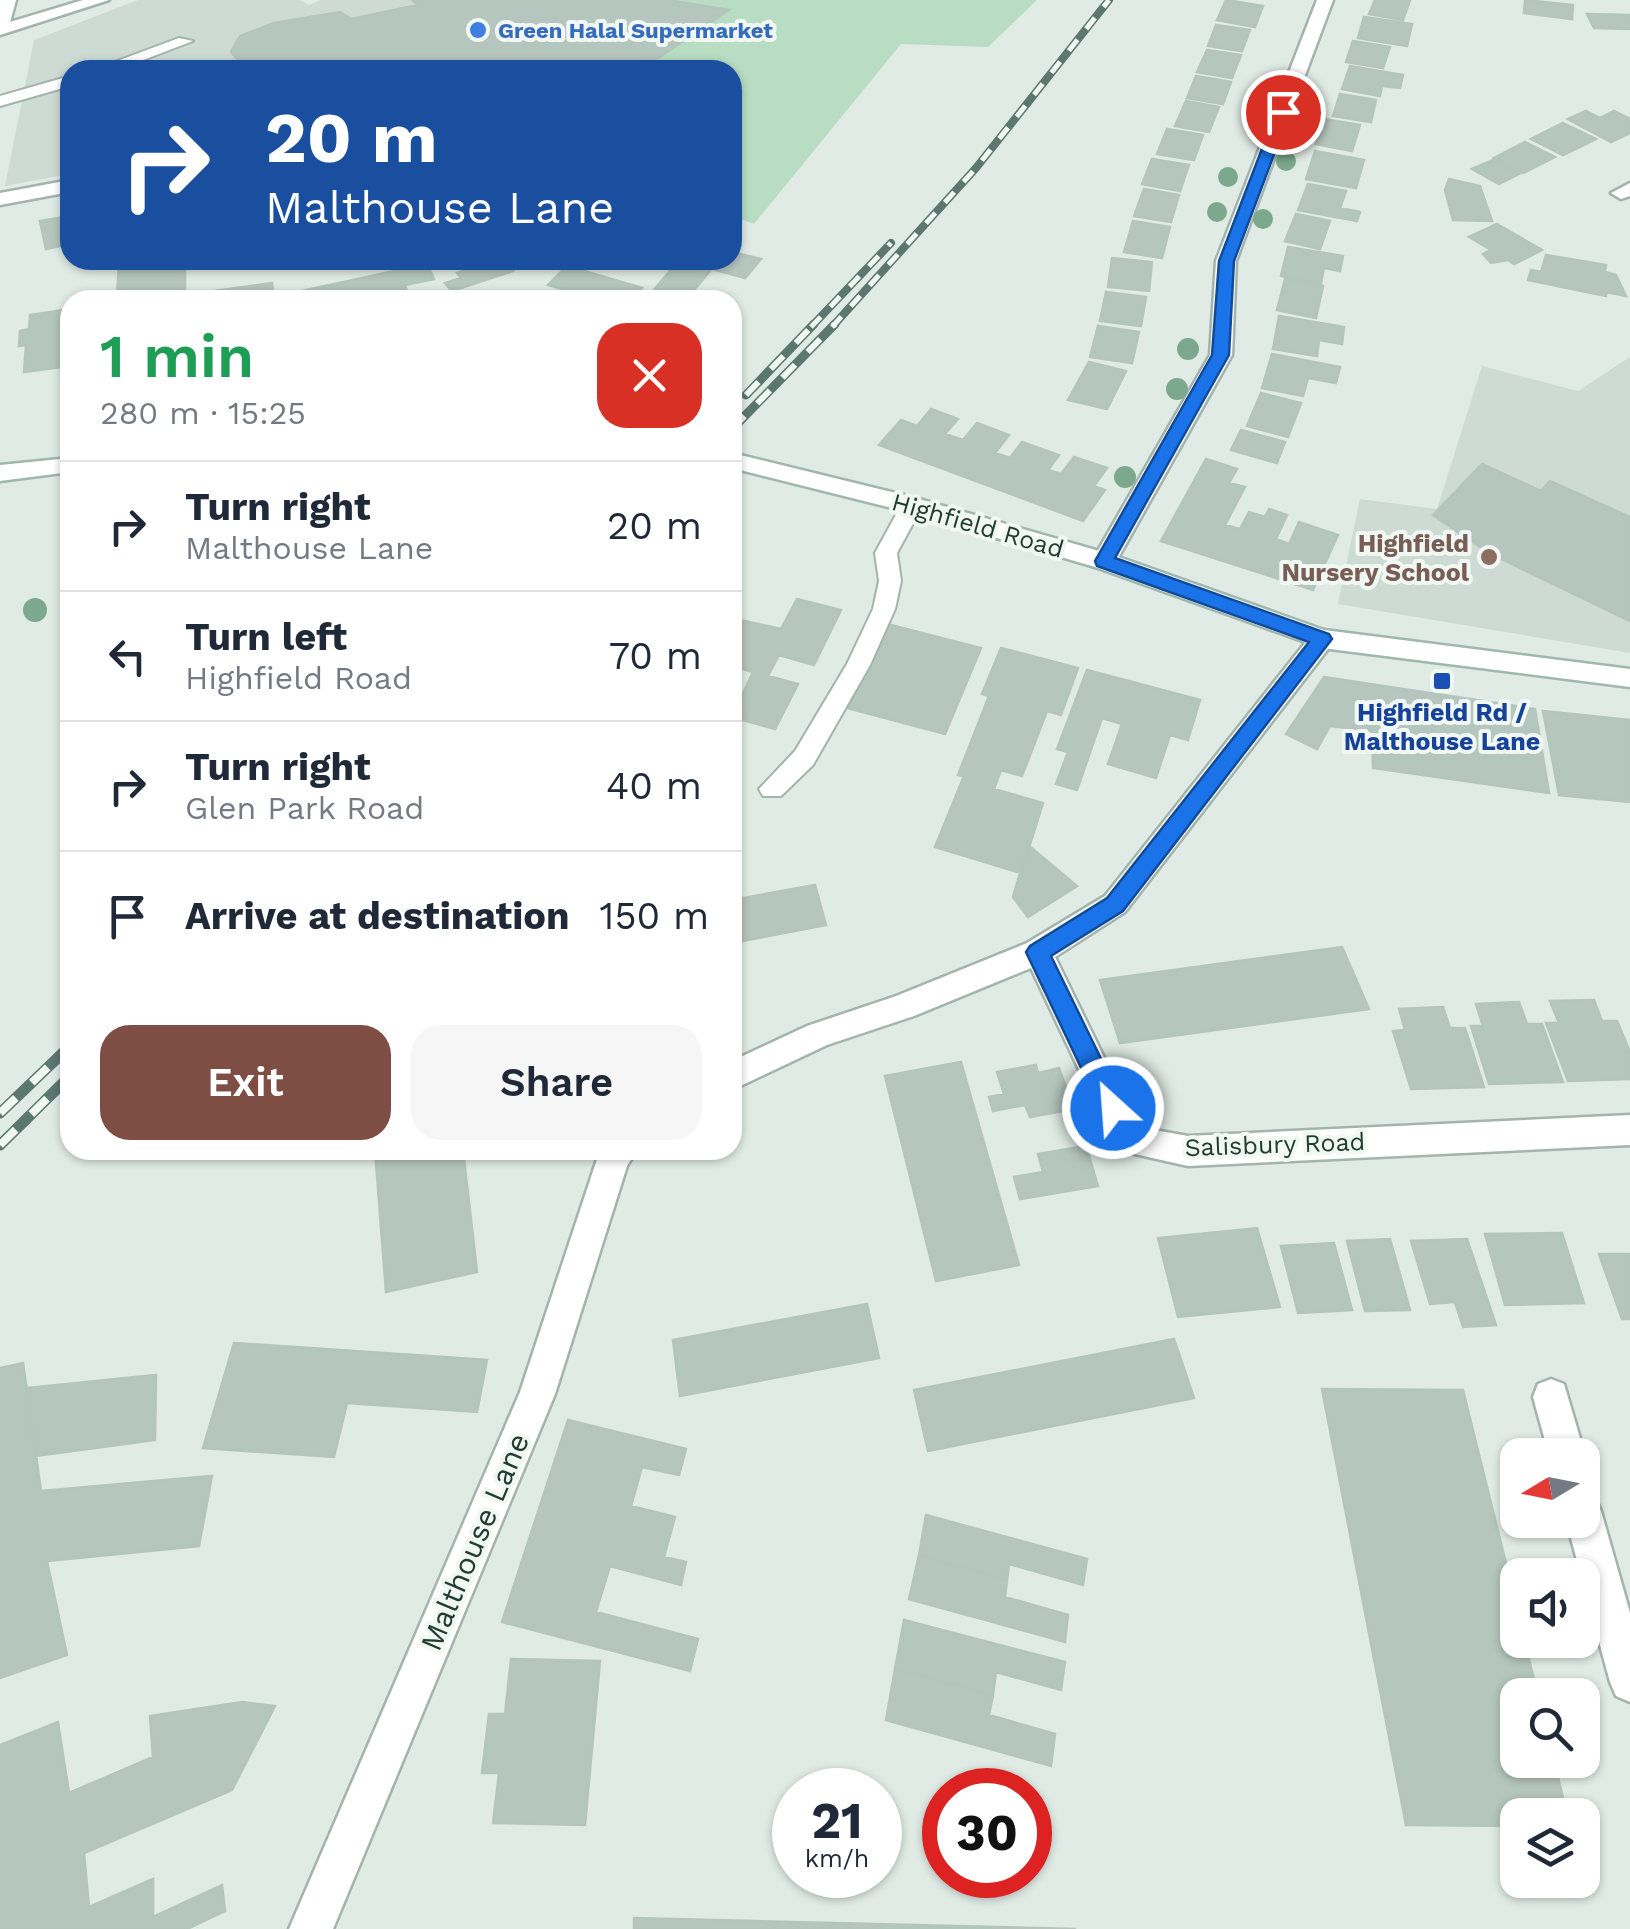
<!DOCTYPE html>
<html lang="en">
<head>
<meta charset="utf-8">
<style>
	body { margin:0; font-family:"Work Sans",sans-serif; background:#f6f6f7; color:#1f2937; height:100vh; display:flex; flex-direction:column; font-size:38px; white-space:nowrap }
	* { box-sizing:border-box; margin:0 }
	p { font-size:32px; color:#747a83 }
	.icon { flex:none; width:55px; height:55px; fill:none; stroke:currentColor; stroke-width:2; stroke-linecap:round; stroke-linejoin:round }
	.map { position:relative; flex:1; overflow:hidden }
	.panel { position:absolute; left:60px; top:290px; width:682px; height:870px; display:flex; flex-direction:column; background:#fff; border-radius:30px; box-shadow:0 2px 8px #0004 }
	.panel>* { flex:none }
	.banner { position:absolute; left:60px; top:60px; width:682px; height:210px; border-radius:30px; box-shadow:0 2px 8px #0004; background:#1a4fa0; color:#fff; overflow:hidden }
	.needle { width:65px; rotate:260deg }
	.controls { position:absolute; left:1500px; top:1438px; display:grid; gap:20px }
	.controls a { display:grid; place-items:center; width:100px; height:100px; border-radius:20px; background:#fff; box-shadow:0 2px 8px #0004; font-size:50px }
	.speed { position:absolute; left:772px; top:1768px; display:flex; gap:20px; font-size:50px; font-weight:700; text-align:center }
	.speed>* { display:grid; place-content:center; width:130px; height:130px; border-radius:50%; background:#fff; box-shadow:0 2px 8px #0004; line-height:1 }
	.speed small { font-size:25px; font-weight:400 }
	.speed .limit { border:15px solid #d22; background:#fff; color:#111 }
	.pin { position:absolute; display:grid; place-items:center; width:85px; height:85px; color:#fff; margin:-42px; border:5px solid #fff; border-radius:50%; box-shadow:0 2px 10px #0007 }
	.me { position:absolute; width:110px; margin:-55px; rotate:334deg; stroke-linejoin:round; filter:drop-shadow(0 0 8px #0008) }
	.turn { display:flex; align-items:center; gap:35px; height:210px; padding:0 40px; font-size:45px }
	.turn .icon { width:130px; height:130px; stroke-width:2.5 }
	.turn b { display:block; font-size:70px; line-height:85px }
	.round { display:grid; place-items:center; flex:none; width:105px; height:105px; border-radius:30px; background:#f6f6f7 }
	.summary { display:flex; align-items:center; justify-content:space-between; height:170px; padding:0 40px }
	h1 { font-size:60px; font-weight:600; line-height:75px; color:#1e9e55 }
	.cta { display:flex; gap:20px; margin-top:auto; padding:20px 40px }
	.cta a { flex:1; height:115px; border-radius:30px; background:#7e4e45; color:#fff; font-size:40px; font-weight:600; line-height:115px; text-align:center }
	.cta a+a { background:#f6f6f7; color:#1f2937 }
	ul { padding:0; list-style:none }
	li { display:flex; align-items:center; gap:30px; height:130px; padding:0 40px; border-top:2px solid #e0e1e3 }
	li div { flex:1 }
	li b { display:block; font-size:38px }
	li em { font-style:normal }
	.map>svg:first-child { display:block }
</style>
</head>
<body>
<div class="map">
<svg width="1630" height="1929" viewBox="0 0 1630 1929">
	<rect width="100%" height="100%" fill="#e0ebe6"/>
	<path fill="#cedbd5" d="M138,0H300L309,5L321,0H668L729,10L658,58L595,70H70V174L5,186L34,40Z
		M1630,357V653L1338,604L1360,499L1437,509L1482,366L1578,391Z"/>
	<path fill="#b9ddc2" d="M668,0H1037L988,47L901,44L754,224L733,216L732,70H595L658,58L728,10Z"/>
	<path fill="#b5c6bf" stroke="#b3c5bd" stroke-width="2.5" d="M412,0H668L729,10L658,58L595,70H247L231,52L240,36L274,23L340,12L351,19L418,5Z
		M1226,0L1263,6L1255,27L1217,20Z
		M1375,0H1410L1403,20L1369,14Z
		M1525,0L1573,5L1572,19L1524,13Z
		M1587,14L1630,15V29L1594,28Z
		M1364,17L1412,24L1407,46L1358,38Z
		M1216,25L1250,30L1242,51L1208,46Z
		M1353,41L1390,47L1383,68L1346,62Z
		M1207,50L1241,55L1232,78L1197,72Z
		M1350,66L1403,75L1400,88L1382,86L1380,96L1342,89Z
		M1196,76L1231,82L1223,104L1187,98Z
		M1340,94L1376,100L1371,122L1333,116Z
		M1186,101L1219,107L1209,132L1175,126Z
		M1586,111L1600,118L1614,111L1630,119V133L1611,142L1568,119Z
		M1324,119L1360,125L1352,151L1316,144Z
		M1563,123L1596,139L1563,155L1531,139Z
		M1167,129L1203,135L1194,160L1157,154Z
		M1525,142L1555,157L1523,173L1494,158Z
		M1315,151L1364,160L1356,188L1306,179Z
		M1152,159L1189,165L1180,191L1142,184Z
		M1493,160L1519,174L1499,184L1472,169Z
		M1449,179L1480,186L1492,221L1453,220L1445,190Z
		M1308,184L1346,191L1340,208L1360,212L1357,221L1298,210Z
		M1144,189L1179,195L1171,222L1134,216Z
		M1296,214L1330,221L1320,249L1285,241Z
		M70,216V244L46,249L40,221Z
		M1133,221L1170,227L1162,258L1124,252Z
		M1497,224L1542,250L1514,264L1508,260L1491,263L1483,254L1491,250L1469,237Z
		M1288,247L1343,256L1340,271L1324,268L1321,283L1281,276Z
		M732,252L761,259L745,278L712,269L685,300L653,291L679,260H732Z
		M1546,255L1606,265L1605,272L1616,275L1626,296L1606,292V296L1528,280L1531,270L1541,272Z
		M1112,258L1152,262L1149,291L1108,287Z
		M119,260H185V295L272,283L274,300H117Z
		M498,260H503L513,271L452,291L445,283L461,278L457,273Z
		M427,264L434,279L405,285L407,292L393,295L395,300H369L367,294L340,300H290L288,294Z
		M567,266L642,288L631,300H576L581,295L548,285Z
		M1285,279L1323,286L1316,318L1277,310Z
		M1106,292L1146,297L1141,326L1100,321Z
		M70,309V366L24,372L26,345L19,346L20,331L29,329L30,315Z
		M1279,316L1344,327L1342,344L1319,340L1317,356L1273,349Z
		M1098,326L1139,332L1132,363L1090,357Z
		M1272,354L1340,367L1336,383L1308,378L1303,396L1262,388Z
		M1089,362L1126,371L1107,409L1068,400Z
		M1261,393L1301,403L1288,437L1247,426Z
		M931,409L958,419L945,434L963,440L977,423L1009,435L995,453L1010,458L1022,442L1059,455L1048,470L1061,474L1074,457L1107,468L1094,486L1105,490L1083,521L879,445L901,420L917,426Z
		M1241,430L1285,442L1277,463L1231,450Z
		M1206,459L1237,469L1229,483L1245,487L1225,525L1240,529L1249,512L1265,517L1269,509L1287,515L1276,539L1289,544L1299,522L1338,535L1313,590L1161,541Z
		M1482,464L1541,491L1550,481L1630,517V621L1489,553L1433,515Z
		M797,599L841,610L814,665L779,655L768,676L798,684L775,729L732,717L753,672L732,666V618L781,629Z
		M887,624L981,648L945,734L847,708Z
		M1001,648L1078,668L1061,715L1047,711L1022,776L1001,770L994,789L1043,803L1021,873L935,847L964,776L958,775L989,696L982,694Z
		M1087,670L1200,700L1188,740L1170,735L1156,778L1108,764L1122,724L1102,718L1077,790L1056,784L1068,752L1057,749Z
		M1324,677L1535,709L1549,793L1373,768L1372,731L1330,726L1317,749L1286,734Z
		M1543,711L1630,720V802L1559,795Z
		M1028,845L1077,886L1028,917L1013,897Z
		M815,885L826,925L732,943V900Z
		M1342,947L1369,1009L1120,1043L1100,980Z
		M1594,1000L1602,1021H1617L1630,1052V1079L1568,1081L1546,1023H1559L1550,1001Z
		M1519,1002L1527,1024H1542L1563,1082L1489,1084L1471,1026H1483L1476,1004Z
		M1443,1007L1450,1028H1465L1484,1087L1411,1089L1393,1031L1405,1030L1399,1009Z
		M961,1062L1019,1265L936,1281L885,1076Z
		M1036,1065L1038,1073L1059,1068L1074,1109L1030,1117L1025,1105L993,1111L989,1097L1004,1094L997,1072Z
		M1086,1146L1098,1186L1020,1199L1014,1177L1043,1172L1038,1154Z
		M375,1150H463L477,1272L386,1292Z
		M1257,1228L1280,1307L1178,1317L1158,1238Z
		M1562,1233L1584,1303L1505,1305L1485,1234Z
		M1390,1239L1410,1310L1365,1311L1347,1241Z
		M1467,1239L1496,1325L1463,1327L1455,1302L1430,1304L1411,1241Z
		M1334,1243L1352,1310L1298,1313L1281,1246Z
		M1599,1254H1630V1319H1622Z
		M867,1304L879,1358L680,1396L673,1340Z
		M1174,1339L1194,1398L928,1451L914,1390Z
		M234,1343L487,1360L477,1412L347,1403L334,1457L203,1448Z
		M23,1363L41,1491L212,1476L199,1546L47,1561L67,1655L0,1678V1368Z
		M156,1375L155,1440L35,1456L26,1388Z
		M1322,1389L1463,1390L1518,1612V1640H1524L1538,1695H1518V1760H1554L1567,1815H1518V1826L1406,1825Z
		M568,1420L686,1449L679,1475L642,1467L631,1506L675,1517L664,1557L686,1562L681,1585L610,1566L596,1612L698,1639L690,1671L502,1622Z
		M926,1515L1087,1559L1083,1585L1009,1564L1007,1580L919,1555Z
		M919,1555L1007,1580L1005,1597L1068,1615L1065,1642L909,1599Z
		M904,1620L1065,1662L1061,1690L996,1672L993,1695L895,1669Z
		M511,1659L600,1661L585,1825L493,1823L499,1773H482L489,1714H505Z
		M895,1669L993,1695L989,1715L1055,1734L1051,1766L886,1720Z
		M242,1702L275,1706L232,1790L84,1853L89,1907L153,1879V1917L222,1885L225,1911L187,1929H0V1745L58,1722L69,1793L153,1757L150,1716Z
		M634,1918L1076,1929H634Z"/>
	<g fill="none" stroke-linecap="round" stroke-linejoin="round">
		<defs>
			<path id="lane" d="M179,38L193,41L117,70H93Z
				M70,76V86L0,106V96Z
				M912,498L923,505L897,553L901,581L895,609L870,665L813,765L781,796H763L759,789L795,751L847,664L873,609L879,581L875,553L904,500Z"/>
			<path id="street" d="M83,0H109L0,35V25Z
				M1317,0H1333L1236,261L1232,355L1113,567H1095L1092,561L1210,355L1216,261Z
				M70,180V192L0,205V193Z
				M1630,183V196L1621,199L1611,193Z
				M1322,630L1331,633L1335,639L1331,645L1125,912L1055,957L1138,1127L1188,1136L1630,1115V1145L1188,1166L1117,1150L1031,968L914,1016L827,1045L732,1090V1061L807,1026L896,996L1027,943L1105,896L1313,633Z
				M600,1150H637L627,1166L555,1394L333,1929H289L520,1392Z
				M1551,1379L1564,1384L1585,1455L1582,1462V1455H1549L1533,1397L1538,1384Z
				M1582,1492L1595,1498L1601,1511L1630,1613V1702L1616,1696L1610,1682L1566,1520H1582Z"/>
			<path id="secondary" d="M0,0H16L9,26L0,31Z
				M732,453L912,497L1113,555L1324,630L1630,669V687L1322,648L1095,567L908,512L732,468Z
				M70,458V472L0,481V465Z"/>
		</defs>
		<use href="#lane" stroke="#a3b3ad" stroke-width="4"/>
		<use href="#street" stroke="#a3b3ad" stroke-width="5"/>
		<use href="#secondary" stroke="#9fb7ae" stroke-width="5"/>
		<use href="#lane" fill="#fff" fill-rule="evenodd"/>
		<use href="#street" fill="#fff" fill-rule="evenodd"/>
		<use href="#secondary" fill="#fff" fill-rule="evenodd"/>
		<defs>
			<path id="rail-far2" d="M811,327L891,243
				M832,327L976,168L1109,0"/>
			<path id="rail-far1" d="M746,395L814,324
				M732,429L835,324"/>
			<path id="rail" d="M0,1113L70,1046
				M0,1145L70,1076"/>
		</defs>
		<use href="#rail-far2" stroke="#5b7770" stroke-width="8"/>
		<use href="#rail-far1" stroke="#5b7770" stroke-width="9"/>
		<use href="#rail" stroke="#5b7770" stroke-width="11"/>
		<use href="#rail-far2" stroke="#f1f8f4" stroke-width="5" stroke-dasharray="14" stroke-linecap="butt"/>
		<use href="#rail-far1" stroke="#f1f8f4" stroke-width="6" stroke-dasharray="18" stroke-linecap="butt"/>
		<use href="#rail" stroke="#f1f8f4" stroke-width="8" stroke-dasharray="22" stroke-linecap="butt"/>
	</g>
	<g fill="#7ca98e">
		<circle cx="1264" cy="93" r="9"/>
		<circle cx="1286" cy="161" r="10"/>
		<circle cx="1228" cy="177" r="10"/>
		<circle cx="1217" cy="212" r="10"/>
		<circle cx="1263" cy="219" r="10"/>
		<circle cx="1188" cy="349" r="11"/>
		<circle cx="1177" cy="389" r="11"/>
		<circle cx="1125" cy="477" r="11"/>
		<circle cx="35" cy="610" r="12"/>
	</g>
	<path fill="#1a73e8" stroke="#114b97" stroke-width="2.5" d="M1283,108L1290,112L1234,261L1229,355L1115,558L1329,634L1332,639L1123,911L1051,956L1125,1108L1122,1116L1113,1119L1104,1116L1026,952L1030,946L1107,898L1309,642L1097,566L1095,561L1212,355L1219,261L1276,112Z"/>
	<circle fill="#3f7fe0" stroke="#f1f8f4" stroke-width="4" cx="478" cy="30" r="10"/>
	<circle fill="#8d6e63" stroke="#f1f8f4" stroke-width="4" cx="1489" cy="557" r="10"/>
	<rect fill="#1a4fb4" stroke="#f1f8f4" stroke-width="4" x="1432" y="671" width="20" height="20" rx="5"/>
	<g text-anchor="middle" stroke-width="8" stroke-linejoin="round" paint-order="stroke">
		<g font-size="22" font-weight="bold" fill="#366cbe" stroke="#f1f8f4" text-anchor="start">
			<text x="498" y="38">Green Halal Supermarket</text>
		</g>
		<g font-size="25" fill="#213c34" stroke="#f1f8f4">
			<text transform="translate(978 525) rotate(16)" y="9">Highfield Road</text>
			<text transform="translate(1275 1144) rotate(-2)" y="9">Salisbury Road</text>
		</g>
		<g font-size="25" font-weight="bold" fill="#785e54" stroke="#f1f8f4" text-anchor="end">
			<text x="1469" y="552">Highfield<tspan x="1469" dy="29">Nursery School</tspan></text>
		</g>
		<g font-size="25" font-weight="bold" fill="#164399" stroke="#f1f8f4">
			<text x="1442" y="721">Highfield Rd /<tspan x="1442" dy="29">Malthouse Lane</tspan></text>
		</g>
		<g font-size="30" fill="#213c34" stroke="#f1f8f4">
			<text transform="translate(475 1542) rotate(-67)" y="10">Malthouse Lane</text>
		</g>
	</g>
</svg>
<div class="controls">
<a><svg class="needle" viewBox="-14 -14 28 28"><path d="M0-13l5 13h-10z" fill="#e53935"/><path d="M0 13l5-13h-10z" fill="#747a83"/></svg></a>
<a><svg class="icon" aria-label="sound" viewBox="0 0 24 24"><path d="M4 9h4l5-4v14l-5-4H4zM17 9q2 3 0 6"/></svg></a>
<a><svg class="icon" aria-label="search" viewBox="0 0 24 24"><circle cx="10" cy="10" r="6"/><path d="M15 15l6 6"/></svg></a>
<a><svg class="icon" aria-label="layers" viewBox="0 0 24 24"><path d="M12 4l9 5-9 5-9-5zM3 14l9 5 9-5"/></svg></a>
</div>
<div class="speed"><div>21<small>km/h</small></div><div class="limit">30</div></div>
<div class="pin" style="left:1283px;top:112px;background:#d93025"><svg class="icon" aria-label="arrive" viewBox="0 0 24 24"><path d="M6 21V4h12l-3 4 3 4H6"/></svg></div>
<svg class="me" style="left:1113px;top:1108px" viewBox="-20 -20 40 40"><circle r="17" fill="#1a73e8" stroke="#fff" stroke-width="3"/><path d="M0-11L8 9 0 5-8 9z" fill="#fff"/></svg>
<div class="banner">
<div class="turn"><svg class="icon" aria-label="right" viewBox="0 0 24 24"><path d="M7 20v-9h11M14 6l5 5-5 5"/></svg><div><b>20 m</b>Malthouse Lane</div></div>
</div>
<section class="panel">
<div class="summary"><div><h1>1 min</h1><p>280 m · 15:25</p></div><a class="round" style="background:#d93025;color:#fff"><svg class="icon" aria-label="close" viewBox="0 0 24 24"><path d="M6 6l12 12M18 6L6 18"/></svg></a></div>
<ul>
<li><svg class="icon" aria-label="right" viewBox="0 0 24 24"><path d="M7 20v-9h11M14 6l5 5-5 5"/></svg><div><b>Turn right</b><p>Malthouse Lane</p></div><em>20 m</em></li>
<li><svg class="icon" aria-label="left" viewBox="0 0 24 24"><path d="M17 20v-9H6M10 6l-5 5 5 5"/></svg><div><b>Turn left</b><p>Highfield Road</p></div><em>70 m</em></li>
<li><svg class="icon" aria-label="right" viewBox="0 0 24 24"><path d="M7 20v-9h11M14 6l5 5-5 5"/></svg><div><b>Turn right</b><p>Glen Park Road</p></div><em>40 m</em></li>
<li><svg class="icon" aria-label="arrive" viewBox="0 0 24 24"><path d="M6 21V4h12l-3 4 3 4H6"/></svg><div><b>Arrive at destination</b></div><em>150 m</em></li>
</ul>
<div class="cta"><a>Exit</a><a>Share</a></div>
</section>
</div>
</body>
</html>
